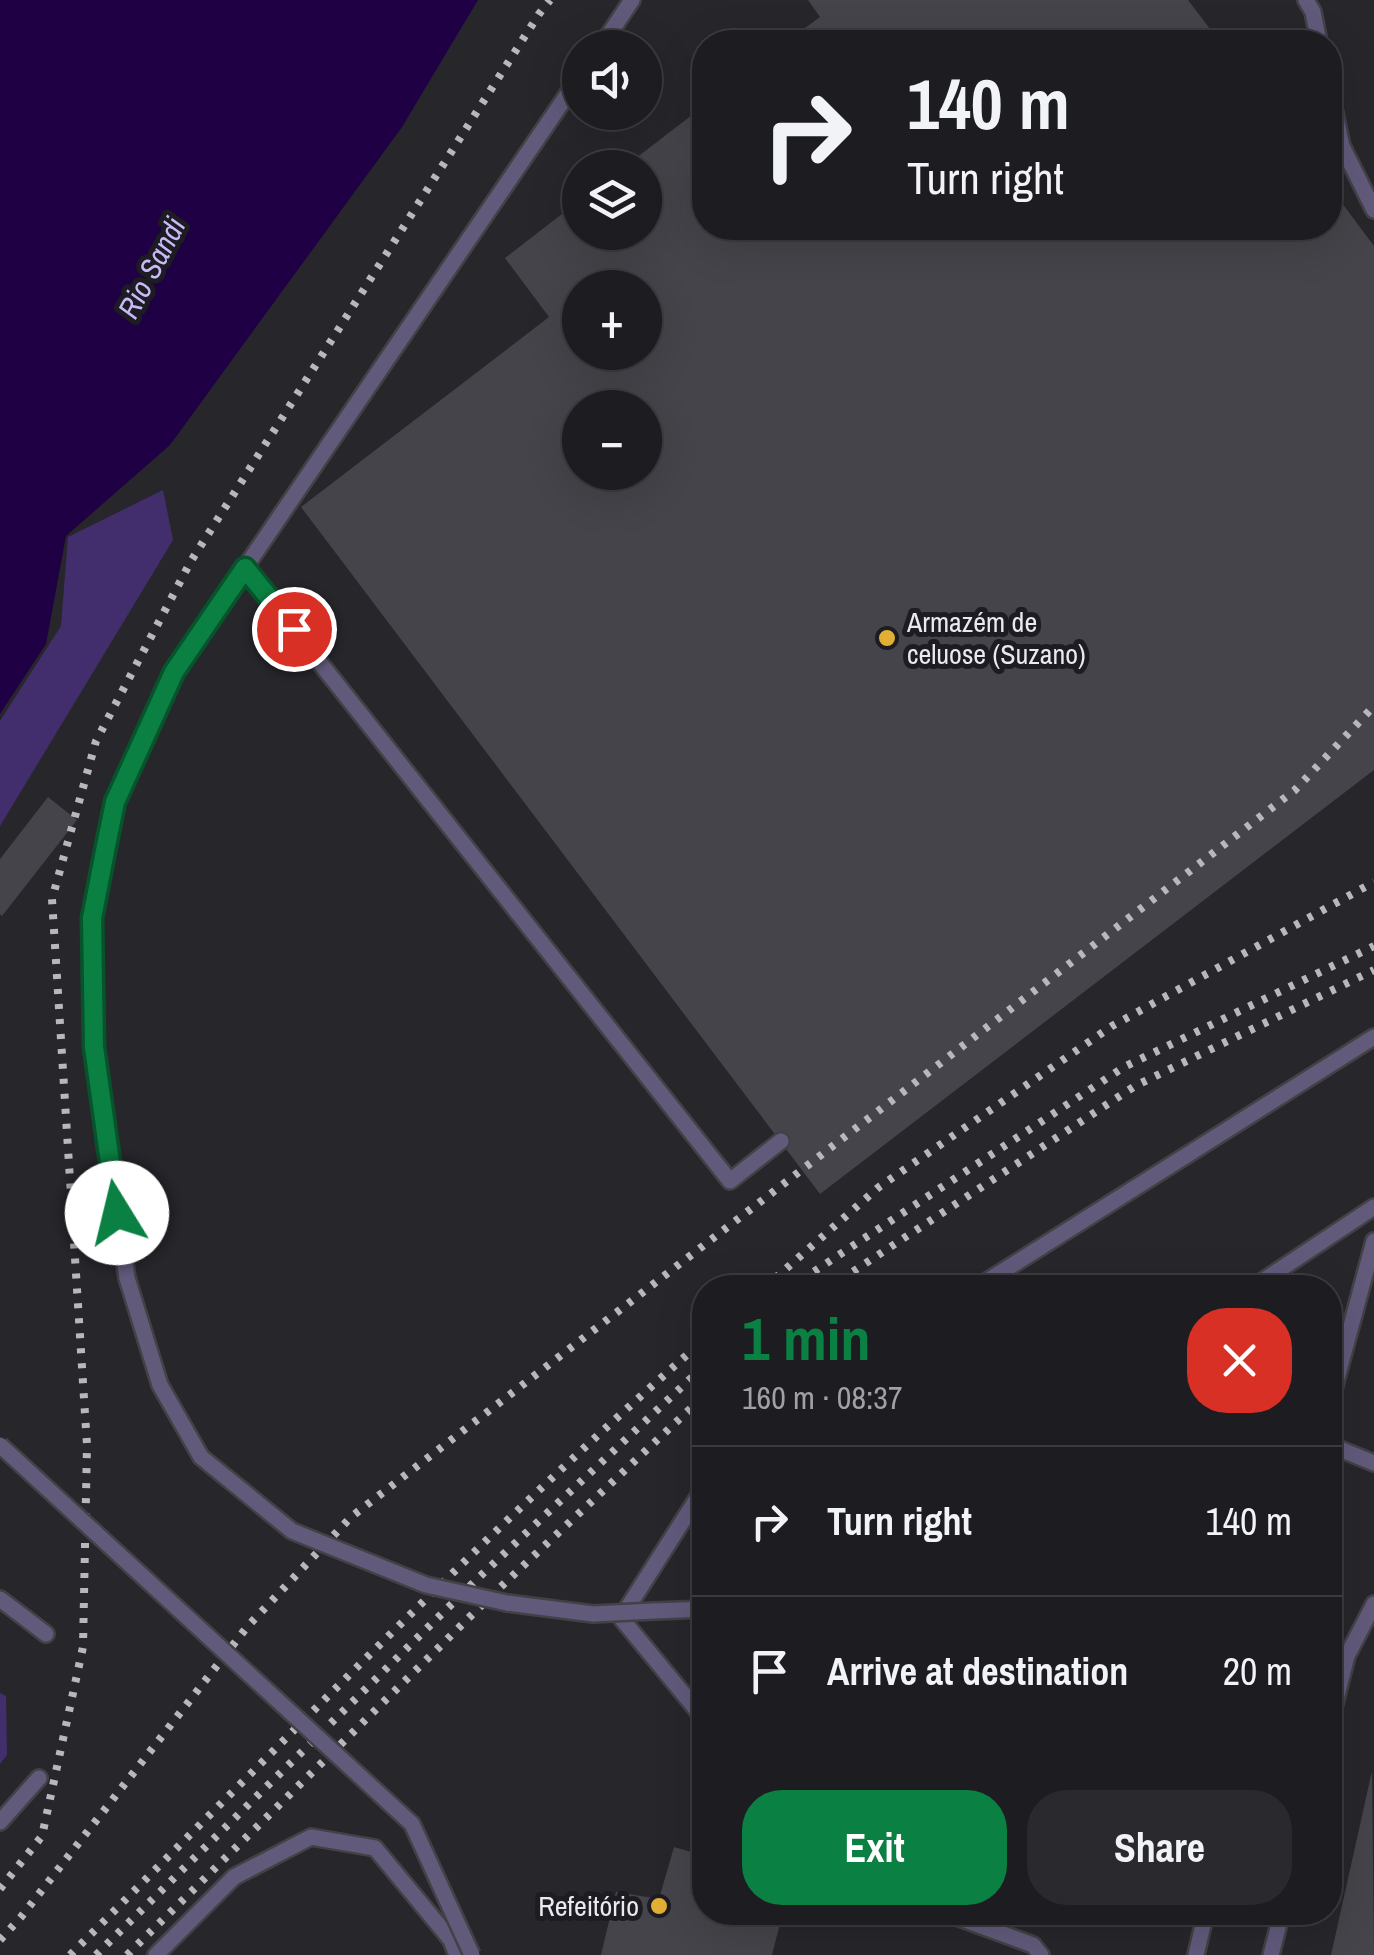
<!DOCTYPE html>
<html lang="en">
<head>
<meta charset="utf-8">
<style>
	body { margin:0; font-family:"Archivo Narrow",sans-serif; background:#2a292d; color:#f1f3f6; height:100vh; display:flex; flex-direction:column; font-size:38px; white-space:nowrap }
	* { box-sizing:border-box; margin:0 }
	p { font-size:32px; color:#a0a1a5 }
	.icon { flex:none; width:55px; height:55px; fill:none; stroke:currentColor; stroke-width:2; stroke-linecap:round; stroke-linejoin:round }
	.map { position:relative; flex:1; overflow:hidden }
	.details { position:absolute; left:692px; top:1275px; width:650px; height:650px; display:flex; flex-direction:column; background:#1d1c20; border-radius:40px; box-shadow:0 10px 40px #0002,0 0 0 2px #3b3a3e }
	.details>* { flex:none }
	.top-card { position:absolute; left:692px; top:30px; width:650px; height:210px; border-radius:40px; box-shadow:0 10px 40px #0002,0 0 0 2px #3b3a3e; background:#1d1c20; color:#f1f3f6; overflow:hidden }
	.controls { position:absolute; left:562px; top:30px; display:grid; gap:20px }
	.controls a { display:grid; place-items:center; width:100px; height:100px; border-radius:50%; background:#1d1c20; box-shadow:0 10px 40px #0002,0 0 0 2px #3b3a3e; font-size:50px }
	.pin { position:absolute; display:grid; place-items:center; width:85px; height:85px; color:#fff; margin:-42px; border:5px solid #fff; border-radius:50%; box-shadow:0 2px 10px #0007 }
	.me { position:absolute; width:110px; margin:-55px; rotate:351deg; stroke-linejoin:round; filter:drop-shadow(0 0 8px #0008) }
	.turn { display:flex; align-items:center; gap:35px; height:210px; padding:0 50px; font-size:45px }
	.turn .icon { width:130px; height:130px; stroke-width:2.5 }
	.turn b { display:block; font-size:70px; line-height:85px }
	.round { display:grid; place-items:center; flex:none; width:105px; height:105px; border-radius:40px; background:#2a292d }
	.headline { display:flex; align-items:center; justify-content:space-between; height:170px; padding:0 50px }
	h1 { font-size:60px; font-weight:700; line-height:75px; color:#0b8043 }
	.button { display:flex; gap:20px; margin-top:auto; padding:20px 50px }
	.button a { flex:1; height:115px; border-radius:40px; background:#0b8043; color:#fff; font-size:40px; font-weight:700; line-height:115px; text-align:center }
	.button a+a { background:#2a292d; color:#f1f3f6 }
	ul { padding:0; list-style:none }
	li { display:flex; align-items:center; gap:30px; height:150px; padding:0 50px; border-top:2px solid #3b3a3e }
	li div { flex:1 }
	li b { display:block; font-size:38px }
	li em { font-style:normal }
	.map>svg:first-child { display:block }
</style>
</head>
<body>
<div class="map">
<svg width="1374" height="1955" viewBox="0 0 1374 1955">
	<rect width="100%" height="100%" fill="#27262b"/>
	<path fill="#432e6d" d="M163,490L173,540L0,826V721L61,626L68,537Z
		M0,1693L6,1696L7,1755L0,1764Z"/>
	<path fill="#1f0044" d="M0,0H478L402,127L170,445L66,536L46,644L0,714Z"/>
	<path fill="#45444a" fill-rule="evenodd" d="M808,0H1188L1220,42H786L820,17Z
		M705,105V228H1330V187L1374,246V770L820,1194L301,507L549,317L505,258L580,200V232H645V168H623ZM580,288H645V352H580ZM580,408H645V472H580Z
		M48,797L77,820L2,916L0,914V859Z
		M1372,1771L1374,1955H1331Z
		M674,1847L705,1856V1912H783L772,1955H601L616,1892L659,1899Z"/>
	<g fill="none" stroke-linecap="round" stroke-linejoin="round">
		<defs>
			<path id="lane" d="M1306,0L1313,12L1319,42
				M600,48L632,0
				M1330,90L1342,146L1374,210
				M245,568L730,1181L781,1141
				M127,1278L95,1047L92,918L115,803L174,672L580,76
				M976,1288L1374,1037
				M1252,1288L1374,1207
				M1330,1404L1374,1241
				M1330,1445L1374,1463
				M705,1486L621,1618L705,1720
				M0,1599L46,1634
				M507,1603L593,1614
				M654,1611L705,1609
				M1330,1723L1347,1656L1374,1604
				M0,1822L39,1778
				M943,1912L1033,1945L1041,1955
				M156,1955L234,1877L311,1837L375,1848L451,1940L457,1955
				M1196,1955L1206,1912
				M1271,1955L1282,1912"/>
		</defs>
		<use href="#lane" stroke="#424146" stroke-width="20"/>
		<use href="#lane" stroke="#625a7b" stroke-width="15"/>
		<path stroke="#b8b7bb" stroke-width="8" stroke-dasharray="5 10" stroke-linecap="butt" d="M764,1288L879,1187L1112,1026L1374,882
			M789,1288L1124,1067L1374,946
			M828,1288L1135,1086L1374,970
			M0,1889L42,1836L83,1647L87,1445L52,899L96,741L191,561L539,14L550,0
			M0,1940L21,1917L247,1627L351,1517L1295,790L1374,706
			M70,1955C279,1747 483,1533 705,1339
			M96,1955L476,1580L705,1365
			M127,1955L491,1596L705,1395"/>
		<defs>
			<path id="lane-bridge" d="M127,1278L160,1385L201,1457L292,1531L426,1585L507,1603
				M0,1445L412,1824L472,1955
				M593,1614L654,1611"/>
		</defs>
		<use href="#lane-bridge" stroke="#424146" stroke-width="20" stroke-linecap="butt"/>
		<use href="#lane-bridge" stroke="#625a7b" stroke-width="15"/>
	</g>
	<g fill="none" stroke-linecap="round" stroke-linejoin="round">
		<defs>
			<path id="route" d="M117,1213L94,1047L92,918L107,841L115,802L174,672L245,568L294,629"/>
		</defs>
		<use href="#route" stroke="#07532c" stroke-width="25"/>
		<use href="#route" stroke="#0b8043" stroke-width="18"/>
	</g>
	<g fill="#e0af34" stroke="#1d1c22" stroke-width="4">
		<circle cx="887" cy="638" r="10"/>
		<circle cx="659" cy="1906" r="10"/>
	</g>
	<g text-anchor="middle" stroke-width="10" stroke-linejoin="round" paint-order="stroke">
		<g font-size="28" fill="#eae9ed" stroke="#1d1c22" text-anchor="start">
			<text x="907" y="632">Armazém de<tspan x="907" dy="32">celuose (Suzano)</tspan></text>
			<text x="639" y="1916" text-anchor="end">Refeitório</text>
		</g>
		<g font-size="30" font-style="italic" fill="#c8b9f7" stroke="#1d1c22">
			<text transform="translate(152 268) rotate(-62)" y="10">Rio Sandi</text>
		</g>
	</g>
</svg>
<div class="controls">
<a><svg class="icon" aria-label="sound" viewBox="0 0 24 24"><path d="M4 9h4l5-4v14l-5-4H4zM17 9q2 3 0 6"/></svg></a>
<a><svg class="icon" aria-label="layers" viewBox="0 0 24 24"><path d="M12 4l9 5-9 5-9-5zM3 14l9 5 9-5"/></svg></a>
<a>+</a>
<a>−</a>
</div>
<div class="pin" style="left:294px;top:629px;background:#d93025"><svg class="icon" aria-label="arrive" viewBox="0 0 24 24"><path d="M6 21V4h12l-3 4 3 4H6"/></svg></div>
<svg class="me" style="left:117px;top:1213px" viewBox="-20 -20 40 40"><circle r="19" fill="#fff"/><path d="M0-13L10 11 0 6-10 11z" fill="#0b8043"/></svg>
<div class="top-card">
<div class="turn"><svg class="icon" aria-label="right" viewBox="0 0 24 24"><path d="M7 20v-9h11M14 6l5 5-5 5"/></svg><div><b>140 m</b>Turn right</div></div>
</div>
<section class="details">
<div class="headline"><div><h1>1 min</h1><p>160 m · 08:37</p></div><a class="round" style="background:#d93025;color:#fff"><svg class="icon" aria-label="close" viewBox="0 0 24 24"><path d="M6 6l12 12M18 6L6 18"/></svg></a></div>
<ul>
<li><svg class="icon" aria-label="right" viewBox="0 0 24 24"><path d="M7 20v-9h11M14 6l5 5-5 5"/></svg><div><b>Turn right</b></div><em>140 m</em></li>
<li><svg class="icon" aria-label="arrive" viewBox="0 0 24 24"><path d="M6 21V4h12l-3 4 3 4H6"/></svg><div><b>Arrive at destination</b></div><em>20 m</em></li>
</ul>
<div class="button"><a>Exit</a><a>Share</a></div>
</section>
</div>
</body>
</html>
